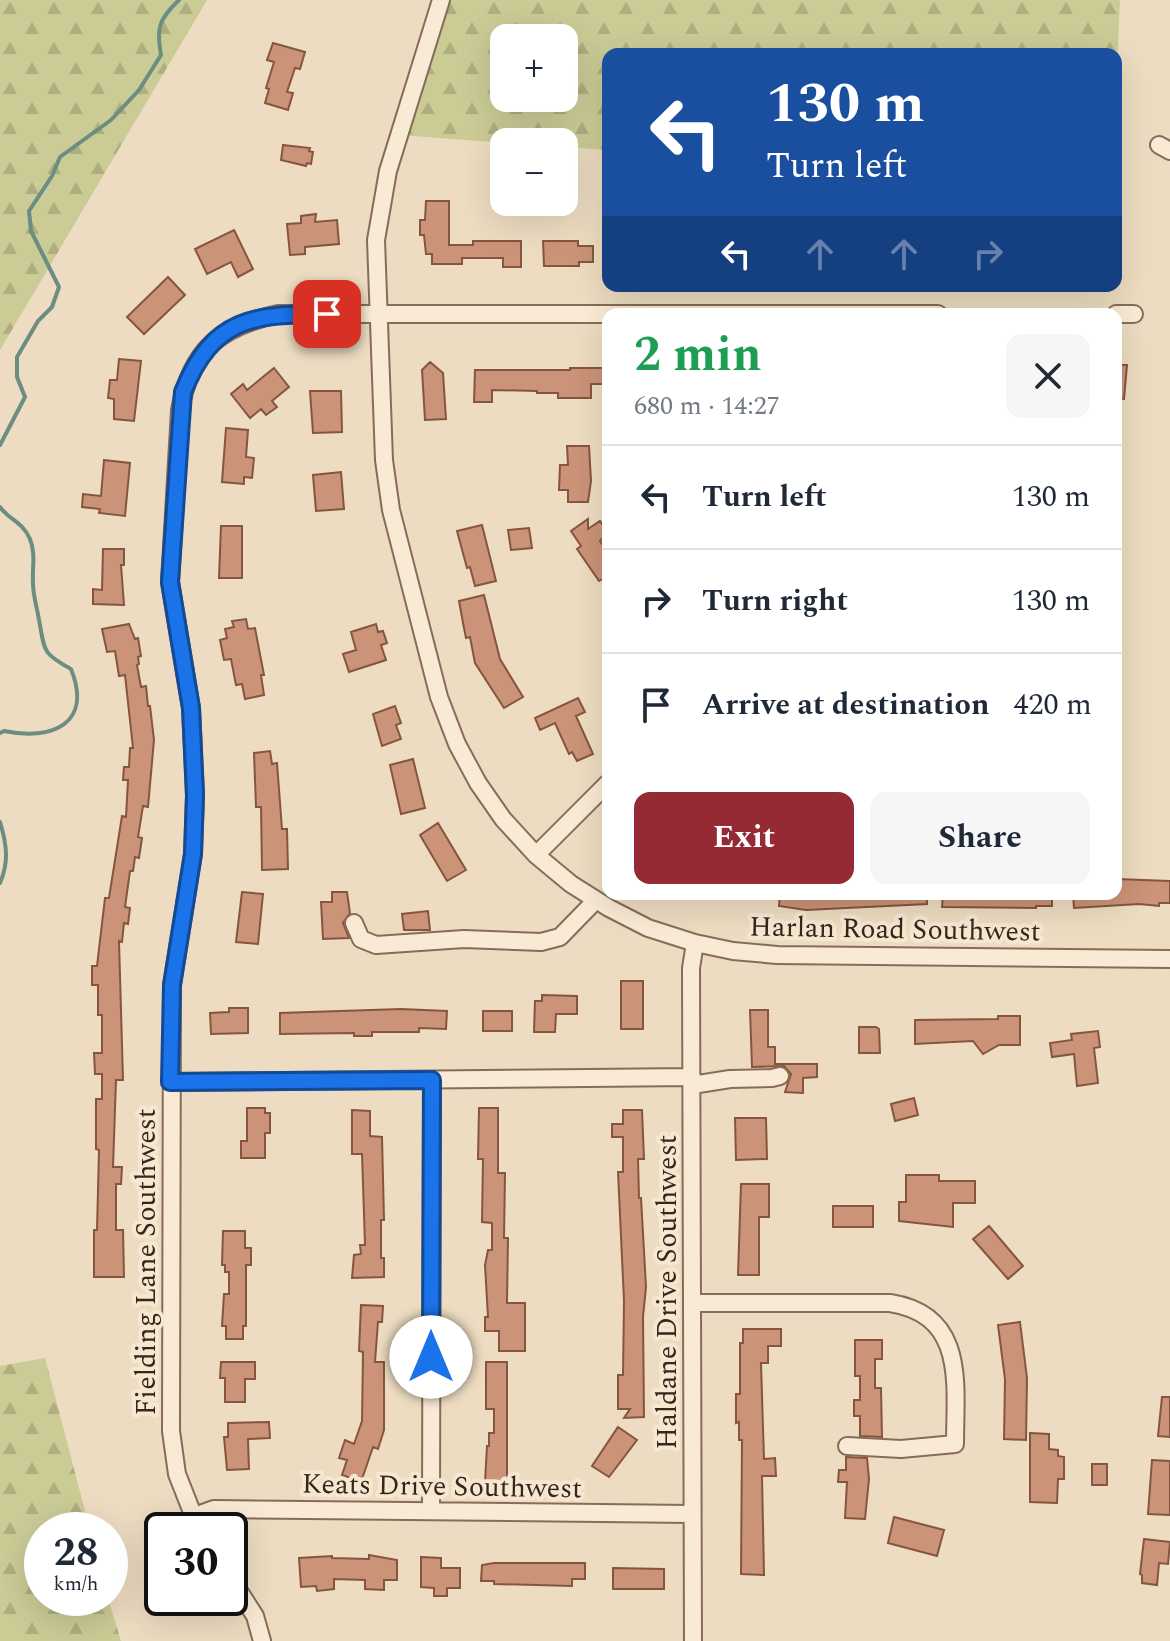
<!DOCTYPE html>
<html lang="en">
<head>
<meta charset="utf-8">
<style>
	body { margin:0; font-family:Spectral,serif; background:#f6f6f7; color:#1f2937; height:100vh; display:flex; flex-direction:column; font-size:30px; white-space:nowrap }
	* { box-sizing:border-box; margin:0 }
	p { font-size:26px; color:#747a83 }
	.icon { flex:none; width:44px; height:44px; fill:none; stroke:currentColor; stroke-width:2; stroke-linecap:round; stroke-linejoin:round }
	.map { position:relative; flex:1; overflow:hidden }
	.drawer { position:absolute; left:602px; top:308px; width:520px; height:592px; display:flex; flex-direction:column; background:#fff; border-radius:16px; box-shadow:0 8px 32px #0002 }
	.drawer>* { flex:none }
	.hud { position:absolute; left:602px; top:48px; width:520px; height:244px; border-radius:16px; box-shadow:0 8px 32px #0002; background:#1a4fa0; color:#fff; overflow:hidden }
	.tools { position:absolute; left:490px; top:24px; display:grid; gap:16px }
	.tools a { display:grid; place-items:center; width:88px; height:88px; border-radius:16px; background:#fff; box-shadow:0 8px 32px #0002; font-size:40px }
	.speed { position:absolute; left:24px; top:1512px; display:flex; gap:16px; font-size:40px; font-weight:700; text-align:center }
	.speed>* { display:grid; place-content:center; width:104px; height:104px; border-radius:50%; background:#fff; box-shadow:0 8px 32px #0002; line-height:1 }
	.speed small { font-size:20px; font-weight:400 }
	.speed .limit { border:4px solid #111; border-radius:12px; background:#fff; color:#111 }
	.pin { position:absolute; display:grid; place-items:center; width:68px; height:68px; color:#fff; margin:-34px; border-radius:16px; box-shadow:0 4px 12px #0006 }
	.me { position:absolute; width:88px; margin:-44px; rotate:0deg; stroke-linejoin:round; filter:drop-shadow(0 0 6px #0008) }
	.turn { display:flex; align-items:center; gap:28px; height:168px; padding:0 32px; font-size:36px }
	.turn .icon { width:104px; height:104px; stroke-width:2.5 }
	.turn b { display:block; font-size:56px; line-height:68px }
	.lanes { display:flex; align-items:center; height:76px; padding:0 32px; background:#0003; justify-content:center; gap:40px; direction:ltr }
	.lanes .off { opacity:.35 }
	.round { display:grid; place-items:center; flex:none; width:84px; height:84px; border-radius:16px; background:#f6f6f7 }
	.head { display:flex; align-items:center; justify-content:space-between; height:136px; padding:0 32px }
	h1 { font-size:48px; font-weight:700; line-height:60px; color:#1e9e55 }
	.cta { display:flex; gap:16px; margin-top:auto; padding:16px 32px }
	.cta a { flex:1; height:92px; border-radius:16px; background:#952934; color:#fff; font-size:32px; font-weight:700; line-height:92px; text-align:center }
	.cta a+a { background:#f6f6f7; color:#1f2937 }
	ul { padding:0; list-style:none }
	li { display:flex; align-items:center; gap:24px; height:104px; padding:0 32px; border-top:2px solid #e0e1e3 }
	li div { flex:1 }
	li b { display:block; font-size:30px }
	li em { font-style:normal }
	.map>svg:first-child { display:block }
</style>
</head>
<body>
<div class="map">
<svg width="1170" height="1641" viewBox="0 0 1170 1641">
	<defs>
		<pattern id="forest-firs" width="22" height="20" patternUnits="userSpaceOnUse" patternTransform="scale(2)"><rect width="22" height="20" fill="#cacb95"/><path d="M5 1l3.5 6h-7zM16 11l3.5 6h-7z" fill="#aeae80"/></pattern>
	</defs>
	<rect width="100%" height="100%" fill="#eddcc1"/>
	<path fill="url(#forest-firs)" fill-rule="evenodd" d="M0,0H207L0,350Z
		M443,0H1120L1116,91V54H608V150L564,147V142L504,143L400,135ZM504,38H564V98H504Z
		M45,1358L90,1530H42V1598H108L121,1641H0V1366Z"/>
	<g fill="none" stroke-linecap="round" stroke-linejoin="round">
		<path stroke="#6b8d82" stroke-width="4" d="M0,445L25,397L17,377V357L38,321L52,307L59,287L31,231L29,211L52,176L60,157L111,120L139,90L161,55C156,28 159,19 179,0
			M0,507C9,520 22,521 30,539C36,554 32,567 33,583C33,596 37,607 39,620C45,650 41,653 71,669C93,724 52,741 4,731L0,733
			M0,822C7,845 9,862 0,883"/>
	</g>
	<path fill="#cb9377" stroke="#86553f" stroke-width="2" d="M273,43L305,52L300,69L295,68L287,92L293,93L288,110L265,103L269,89L266,88L274,62L267,60Z
		M283,145L310,148L309,151L313,152L311,164L307,163L306,166L281,160Z
		M426,201H449V245H473V241H521V267H503V258H462V264H432V254H426L424,235H420V220H425Z
		M316,214L315,222L337,220L339,244L305,247V254L290,255L287,224L301,223V216Z
		M234,230L253,269L238,277L231,262L207,274L195,249Z
		M543,241H578V246H593V262H579V266H544Z
		M168,277L185,295L144,334L127,317Z
		M119,359L141,361L134,421L114,419V399L108,398L110,380H117Z
		M430,362L443,373L446,419L425,420L422,370Z
		M1116,365H1127L1124,399L1116,398Z
		M274,368L289,387L272,401L277,407L266,415L261,409L250,418L231,394L243,384L247,390Z
		M570,368H608V384H591V398H558V393H537V391L492,390V402H474L475,370H570Z
		M310,391H341L342,432L313,433Z
		M226,428L248,430L246,457L254,458L252,478L244,477V484L222,482Z
		M567,446H589L591,481L588,502H568V490H559L560,465H568Z
		M104,460L130,463L125,516L99,513L100,509L82,507L83,494L101,496Z
		M341,472L344,509L316,511L313,475Z
		M588,519V529L600,521L608,533L600,541L608,553V576L599,581L577,549L581,546L571,531Z
		M482,525L496,581L475,586L470,567L467,568L457,531Z
		M221,526H242V578H219Z
		M529,528L532,548L511,550L508,530Z
		M103,549H124V565H121L124,605L93,604V589L102,590Z
		M484,595L500,659L523,697L504,708L475,663L470,637L466,638L463,623L459,601Z
		M246,619L248,629L255,628L264,675H261L264,695L245,699L242,684L236,685L231,659L224,660L220,640L227,638L225,629L234,627L232,621Z
		M129,624L135,639L138,638L141,656L138,657L139,664L137,665L141,687L146,686L148,706H150L154,740L148,807L143,806L138,837L142,838L139,858L135,857L133,871H130L125,907L130,908L128,924L124,923L122,942L119,941L123,1080H116L113,1167H122L121,1184H116V1230H123L124,1277H94V1230H97L99,1150L96,1149V1099H102V1074H95L94,1053H102V1015H98V985H92V966H97L105,898H109L122,816L126,817L128,780H123L124,767H129L130,748H133L125,675L119,676L115,651L107,652L102,629Z
		M376,624L378,632L383,631L387,643L381,645L386,660L349,672L343,654L356,650L351,632Z
		M578,698L585,712L576,716L593,754L577,761L572,752L569,754L555,723L540,730L535,718Z
		M395,706L401,723L396,725L401,739L382,746L373,714Z
		M270,751L272,764L277,763L282,829H287L288,869L262,870L261,807H256L254,753Z
		M413,759L425,808L401,814L390,765Z
		M438,823L466,870L447,881L420,835Z
		M1116,879L1170,881V903H1159V906L1139,904L1074,908L1073,894H1116Z
		M242,892L263,894L258,944L236,942Z
		M332,892H347L350,913L343,923L349,938L323,939L321,902H332Z
		M780,894H927V904L806,910L779,906Z
		M943,894H1052V906H1036V908L942,907Z
		M428,911L430,930H404L402,914Z
		M621,981H643V1029H621Z
		M542,995L577,996V1014H556L555,1032H534L535,1001H542Z
		M229,1008H248V1033L211,1034L210,1013L229,1012Z
		M401,1009L447,1011L446,1029L419,1028V1032H372V1036H354V1033L280,1034V1013Z
		M750,1010H768V1047H775V1064H817V1077L803,1078V1093L785,1092L791,1074L784,1066L752,1067Z
		M483,1011H512V1031H483Z
		M998,1016H1020V1045H999L983,1054L973,1041L915,1044V1020L998,1019Z
		M859,1027H876L879,1029L880,1053H859Z
		M1098,1031L1100,1047L1094,1048L1098,1083L1077,1086L1074,1054L1052,1057L1050,1043L1072,1040L1071,1034Z
		M914,1098L918,1115L895,1121L891,1104Z
		M247,1108H265V1113H270V1133H265V1158H241V1141H247Z
		M479,1108H498V1173H505L504,1238H508L507,1303H525V1351H499V1331H485V1317H488L485,1265L488,1250H492V1223L482,1222L483,1159H478Z
		M352,1110L370,1111V1136L382,1137L384,1220H381V1258H384V1277L352,1278L354,1255L361,1254L360,1245H365L362,1154H352Z
		M623,1110H642L644,1159H638L639,1198H641L646,1287L643,1317L644,1417L624,1418L630,1409H618V1375H623L624,1301L618,1172H623V1137H612V1124H623Z
		M735,1118H766L767,1159L736,1160Z
		M906,1175H939V1181H975V1203H953V1227L899,1221V1202H906Z
		M741,1184H769V1217H759V1275H738Z
		M833,1206H873V1227H833Z
		M989,1226L1023,1266L1008,1279L973,1239Z
		M223,1231H245V1248H251V1265H246V1326H243V1339H226V1326H222L224,1294H229V1272H225V1265H222Z
		M361,1305L383,1306L382,1322H378L375,1362H384V1430L378,1449L373,1447L361,1482L342,1475L347,1460L339,1458L345,1440L354,1444L362,1421L363,1352L359,1351Z
		M1020,1322L1027,1378L1026,1440L1004,1439L1005,1379L998,1325Z
		M743,1329H781V1346H768V1363H761L764,1459L775,1458L776,1476H762L764,1575L741,1574L742,1440H739V1422L736,1423V1394H740V1343H743Z
		M855,1340H882V1359H875V1388H881L882,1437L860,1436V1416H854V1400H860V1376H855Z
		M221,1362H255V1379H245V1402H225V1378H220Z
		M486,1362H507V1482H485L487,1446H489V1433H494V1409H486Z
		M1162,1397H1170V1437L1158,1436Z
		M269,1422L270,1438L248,1439L249,1469L227,1470L224,1437H228V1423Z
		M618,1427L637,1440L609,1477L592,1466Z
		M1030,1433L1049,1434V1449L1058,1450V1456L1064,1457V1479H1058L1057,1503L1030,1502Z
		M846,1457L867,1458L869,1479L865,1519L845,1518L847,1482H838L839,1470H846Z
		M1152,1460L1170,1461V1515L1148,1514Z
		M1092,1464H1107V1485H1092Z
		M894,1517L944,1530L937,1556L888,1543Z
		M1144,1539L1170,1542L1168,1564L1159,1563L1157,1585L1142,1583V1575L1140,1574Z
		M369,1555L397,1560V1580H384V1590L365,1589V1580L334,1579V1589L317,1591L316,1586L301,1587L299,1558L332,1556V1558L369,1559Z
		M421,1557L441,1558V1568H460V1588H447V1596H434V1588L421,1587Z
		M494,1563H585V1579H572V1586L494,1584V1581H481L482,1565Z
		M613,1568L664,1569V1589H613Z"/>
	<g fill="none" stroke-linecap="round" stroke-linejoin="round">
		<defs>
			<path id="minor" d="M441,0L388,171L376,240L384,460L391,510L439,697L457,744L478,783L503,819L536,855L571,884L609,908L648,928L695,943L733,951L777,955L1170,959
				M1159,145L1170,151
				M1116,314H1134
				M536,855L608,783
				M354,923L361,939L376,945L464,939L541,942L560,937L596,900
				M170,1082L692,1077
				M692,1085L730,1079L772,1078L780,1076
				M692,1303H890C967,1315 955,1385 955,1444L901,1449L847,1446
				M431,1511L432,1080
				M192,1517L214,1509L692,1514
				M199,1530L177,1474L171,1431L172,985L193,854L195,795L191,708L170,582L180,410C191,349 220,327 278,314H938
				M230,1577L255,1616L262,1641
				M693,1641L691,968L695,943"/>
		</defs>
		<use href="#minor" stroke="#876d59" stroke-width="20"/>
		<use href="#minor" stroke="#f8ead4" stroke-width="16"/>
	</g>
	<g fill="none" stroke-linecap="round" stroke-linejoin="round">
		<defs>
			<path id="route" d="M327,314C254,314 213,317 183,392L170,582L191,708L195,795L193,854L172,985L170,1082L432,1080L431,1357"/>
		</defs>
		<use href="#route" stroke="#114b97" stroke-width="20"/>
		<use href="#route" stroke="#1a73e8" stroke-width="14"/>
	</g>
	<g text-anchor="middle" stroke-width="8" stroke-linejoin="round" paint-order="stroke">
		<g font-size="28" fill="#36271d" stroke="#f5e7d0">
			<text transform="translate(895 928) rotate(1)" y="10">Harlan Road Southwest</text>
			<text transform="translate(145 1262) rotate(-90)" y="10">Fielding Lane Southwest</text>
			<text transform="translate(666 1292) rotate(-90)" y="10">Haldane Drive Southwest</text>
			<text transform="translate(442 1485) rotate(1)" y="10">Keats Drive Southwest</text>
		</g>
	</g>
</svg>
<div class="tools">
<a>+</a>
<a>−</a>
</div>
<div class="speed"><div>28<small>km/h</small></div><div class="limit">30</div></div>
<div class="pin" style="left:327px;top:314px;background:#d93025"><svg class="icon" aria-label="arrive" viewBox="0 0 24 24"><path d="M6 21V4h12l-3 4 3 4H6"/></svg></div>
<svg class="me" style="left:431px;top:1357px" viewBox="-20 -20 40 40"><circle r="19" fill="#fff"/><path d="M0-13L10 11 0 6-10 11z" fill="#1a73e8"/></svg>
<div class="hud">
<div class="turn"><svg class="icon" aria-label="left" viewBox="0 0 24 24"><path d="M17 20v-9H6M10 6l-5 5 5 5"/></svg><div><b>130 m</b>Turn left</div></div>
<div class="lanes"><svg class="icon" aria-label="left" viewBox="0 0 24 24"><path d="M17 20v-9H6M10 6l-5 5 5 5"/></svg><svg class="icon off" aria-label="ahead" viewBox="0 0 24 24"><path d="M12 20V5M6 11l6-6 6 6"/></svg><svg class="icon off" aria-label="ahead" viewBox="0 0 24 24"><path d="M12 20V5M6 11l6-6 6 6"/></svg><svg class="icon off" aria-label="right" viewBox="0 0 24 24"><path d="M7 20v-9h11M14 6l5 5-5 5"/></svg></div>
</div>
<section class="drawer">
<div class="head"><div><h1>2 min</h1><p>680 m · 14:27</p></div><a class="round"><svg class="icon" aria-label="close" viewBox="0 0 24 24"><path d="M6 6l12 12M18 6L6 18"/></svg></a></div>
<ul>
<li><svg class="icon" aria-label="left" viewBox="0 0 24 24"><path d="M17 20v-9H6M10 6l-5 5 5 5"/></svg><div><b>Turn left</b></div><em>130 m</em></li>
<li><svg class="icon" aria-label="right" viewBox="0 0 24 24"><path d="M7 20v-9h11M14 6l5 5-5 5"/></svg><div><b>Turn right</b></div><em>130 m</em></li>
<li><svg class="icon" aria-label="arrive" viewBox="0 0 24 24"><path d="M6 21V4h12l-3 4 3 4H6"/></svg><div><b>Arrive at destination</b></div><em>420 m</em></li>
</ul>
<div class="cta"><a>Exit</a><a>Share</a></div>
</section>
</div>
</body>
</html>
